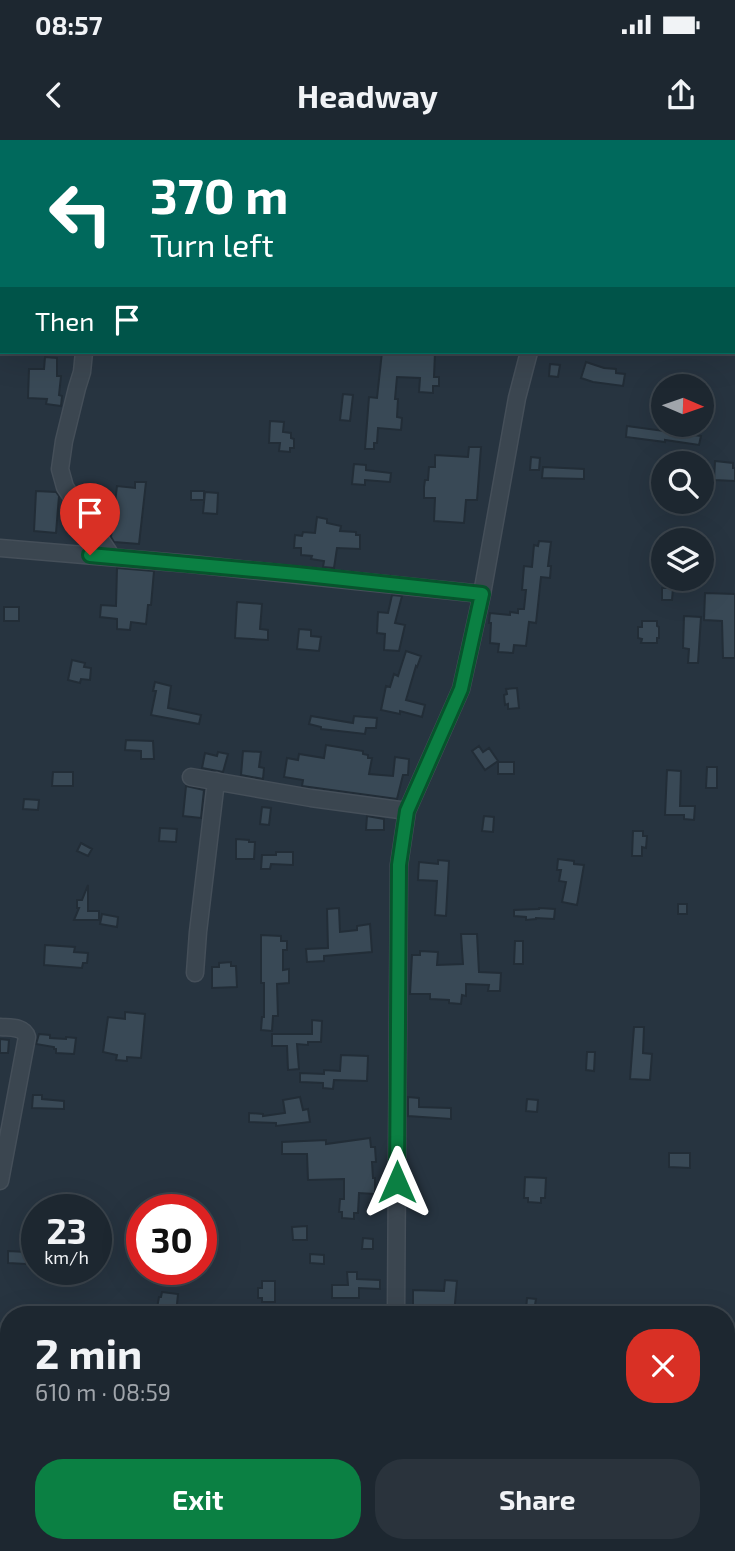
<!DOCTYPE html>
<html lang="en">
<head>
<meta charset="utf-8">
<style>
	body { margin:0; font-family:"Exo 2",sans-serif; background:#2a333c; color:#f1f3f6; height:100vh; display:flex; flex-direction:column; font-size:26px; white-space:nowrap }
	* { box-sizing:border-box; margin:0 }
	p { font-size:23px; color:#a0a5ab }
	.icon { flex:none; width:38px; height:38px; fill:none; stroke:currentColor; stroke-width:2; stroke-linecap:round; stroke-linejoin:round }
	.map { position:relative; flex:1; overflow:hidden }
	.details { position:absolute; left:0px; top:1166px; width:735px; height:247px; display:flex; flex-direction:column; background:#1d2730; border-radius:28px 28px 0 0; box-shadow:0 7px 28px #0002,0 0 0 2px #3b444c }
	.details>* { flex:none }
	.top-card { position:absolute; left:0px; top:0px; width:735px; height:214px; box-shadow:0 7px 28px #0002,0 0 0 2px #3b444c; background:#00695c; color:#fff; overflow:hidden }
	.needle { width:46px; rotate:92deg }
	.fabs { position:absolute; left:651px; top:234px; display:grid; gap:14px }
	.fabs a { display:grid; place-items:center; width:63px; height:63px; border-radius:50%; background:#1d2730; box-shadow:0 7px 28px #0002,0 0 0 2px #3b444c; font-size:35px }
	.speed { position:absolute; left:21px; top:1054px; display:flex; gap:14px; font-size:35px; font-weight:700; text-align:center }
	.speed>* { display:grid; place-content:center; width:91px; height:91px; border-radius:50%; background:#1d2730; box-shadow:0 7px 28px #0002,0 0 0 2px #3b444c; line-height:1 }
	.speed small { font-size:18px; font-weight:400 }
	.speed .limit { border:10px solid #d22; background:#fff; color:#111 }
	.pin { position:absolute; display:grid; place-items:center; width:60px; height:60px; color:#fff; margin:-72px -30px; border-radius:50% 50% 50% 0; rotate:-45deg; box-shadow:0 0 7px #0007 }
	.pin .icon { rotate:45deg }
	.me { position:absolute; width:77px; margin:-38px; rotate:0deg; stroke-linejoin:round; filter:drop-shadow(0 0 5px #0008) }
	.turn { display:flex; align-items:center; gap:24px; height:147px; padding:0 35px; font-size:32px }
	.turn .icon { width:91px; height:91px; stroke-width:2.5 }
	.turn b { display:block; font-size:49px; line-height:60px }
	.then { display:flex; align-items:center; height:66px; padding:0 35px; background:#0003; gap:14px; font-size:26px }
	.round { display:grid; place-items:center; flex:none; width:74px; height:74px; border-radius:28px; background:#2a333c }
	.overview { display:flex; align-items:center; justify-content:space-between; height:119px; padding:0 35px }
	h1 { font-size:42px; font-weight:700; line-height:52px }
	.button { display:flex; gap:14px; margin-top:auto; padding:14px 35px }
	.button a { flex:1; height:80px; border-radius:28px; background:#0b8043; color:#fff; font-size:28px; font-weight:700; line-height:80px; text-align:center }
	.button a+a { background:#2a333c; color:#f1f3f6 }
	.status { display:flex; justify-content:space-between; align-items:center; height:49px; padding:0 35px; background:#1d2730; direction:ltr }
	.status svg { height:19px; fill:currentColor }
	header { display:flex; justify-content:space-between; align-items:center; height:91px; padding:0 35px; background:#1d2730; font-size:32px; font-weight:700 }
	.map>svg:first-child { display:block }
</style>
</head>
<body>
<div class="status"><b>08:57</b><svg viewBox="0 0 49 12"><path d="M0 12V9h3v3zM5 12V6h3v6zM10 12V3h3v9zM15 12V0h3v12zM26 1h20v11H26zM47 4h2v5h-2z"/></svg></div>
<header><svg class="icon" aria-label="back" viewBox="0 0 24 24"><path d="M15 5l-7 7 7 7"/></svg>Headway<svg class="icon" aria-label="share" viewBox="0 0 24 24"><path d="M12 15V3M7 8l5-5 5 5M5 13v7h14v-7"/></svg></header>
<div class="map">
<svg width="735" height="1411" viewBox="0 0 735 1411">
	<rect width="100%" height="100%" fill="#273440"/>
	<path fill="#394956" stroke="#222d37" stroke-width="2" d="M382,212L422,213V212H435L434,237H439V246H433V253L419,252L420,238L397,237L395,259H398L397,277L402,278L401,290L378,288L377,303H374V309H365L369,257L377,258Z
		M45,217L57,218V236H61L59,255L62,256L61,266L46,264L47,259L28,258L29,229H44Z
		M586,222L604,228L616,229V233L625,234L623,246L593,242L581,238Z
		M550,224L560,225L558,237L549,236Z
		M343,254L353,255L350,281L340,280Z
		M270,281L284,282L283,292L291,293V298L294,299V308H290V312L279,311L280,303H269Z
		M627,286L701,296L699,305L665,300V302L626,297Z
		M469,307H481L477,360H466L464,383L434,381L435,358H424V347L425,340H428L429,327H435V315L468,317Z
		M531,317L540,318L539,330H530Z
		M715,321L733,323V328H735V341L714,340Z
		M354,324L366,325V330L391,333L390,342L365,340V345L352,344Z
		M543,327L584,329V339L542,338Z
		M135,342H146L139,404L114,402L111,397L117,346L135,348Z
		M36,351L56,352L59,356L56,393L34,391Z
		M191,351H204V360H191Z
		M205,352L218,353L217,374L203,373Z
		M317,377L327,379V383L341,386L340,391L356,392V395H360V409L337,408L334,428L323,427L324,421L311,419L312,416L301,415V408H294L295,395L302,396L303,392L315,393Z
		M539,401L551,402L548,426H551L550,438L541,437L536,483L529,482L526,506L514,505L513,513L498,512L499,504L490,503L491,483H489L490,473L510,475V472L518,473V469H524L526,450H522L524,426L532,427L534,405L538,406Z
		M117,428L154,431L151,465H148L146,484L131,482L130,490L117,489V479L100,477L101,465L116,466Z
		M662,448H673L672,460H662Z
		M705,453L735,454V518H723L722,481L704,480Z
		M392,455L402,456L395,483L405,485L399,511L384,510L385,494L377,493L378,472L388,473Z
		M237,462L262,464L260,489L268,490V500L235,498Z
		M4,467H19V481H4Z
		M684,476L701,477L698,523H688L689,509L683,508Z
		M642,481H657V486L659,487V498H657V503H641L642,499L638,498V487H642Z
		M299,489L311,490V496L321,497L319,511L297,509Z
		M406,511L421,516L417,527L416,526L406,560L425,565L422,577L400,571V574L381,570L386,546L390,547L394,534L398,536Z
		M72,520L85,523L84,527L91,528L90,540L81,539L80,543L68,540Z
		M155,542L171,546L168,568L201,575L199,584L151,575L156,551H153Z
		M517,548L519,568L508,569V564L505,565L504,555L507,554L506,549Z
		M311,576L353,583L354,576L377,578L376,588H366L365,594L321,589V587L309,584Z
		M126,600L153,601L154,619H141V611L125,610Z
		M326,605L363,611V614L368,615V618H372L369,634L393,636L395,617L409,619L408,635H403L397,659L302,646L303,640L284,637L287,618L298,620L299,614L324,618Z
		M479,606L483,612L489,608L498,621L485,630L472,611Z
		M243,611L261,612L259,627L264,628L263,639L241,635Z
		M218,612L228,614L223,632L202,628L205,613L217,616Z
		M498,622H514V634H498Z
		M707,627H717V648H706Z
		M667,630L681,631L680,666H695L694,680L684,679V675H665Z
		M53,632H73V646H52Z
		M186,646L204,650L201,678L183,676Z
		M24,659L39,660L38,670L23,669Z
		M262,667L271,668L269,685L260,684Z
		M367,676L384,679V690H366Z
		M484,676L494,677L493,692L482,691Z
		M160,688L177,689L176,702L159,701Z
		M633,691H643V696H647L646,708L642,707V716H632Z
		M236,699L249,700V702H255L254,719H236Z
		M81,703L92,709L88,716L77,711Z
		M276,712H293V725L271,724L270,729H261L262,715H276Z
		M558,719L574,721V724L584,725L577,765L562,762L566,742L559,741L561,730H557Z
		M438,720L449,721L446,776L435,775L437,741L418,740L419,722L438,724Z
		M88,745V771H99V780H74L79,768H77V760H82Z
		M678,764H687V774H678Z
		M339,768L340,792L357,790V786L370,784L372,812L324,816V821L307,822L306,809L328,808L327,769Z
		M539,768L555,769L554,779L536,778V779L526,780V777L514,776V770L539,769Z
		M102,774L118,777L117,787L100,784Z
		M461,794H477L479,832L501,833L500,851H488L489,845L466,844V856L462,855L461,864L449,863V860L430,859V854H410L412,815H420V811L438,812L437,825L463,824Z
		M261,795L281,796V801H287V810H283V830L289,829V843L277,844L278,876H273L272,891L261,890L262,877H264V843H261Z
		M515,801H523V824H514Z
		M45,805L75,807L74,812L88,813L87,823H83L82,828L44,825Z
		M231,822V826H236L237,847L212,848V827H219V823Z
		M125,872L145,874L141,918L127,917V921L116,920L117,915L103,912L108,877L125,879Z
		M312,880L322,881L321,902H308V905L297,904L299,929L288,930L287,906H272V894H312Z
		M634,887H644L643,913L652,914L650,940L630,939Z
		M39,894L50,895V898L66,899V897L76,898L74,914L56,913V909H54V907L36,904Z
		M0,899L9,900L8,913H0Z
		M587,912H595L594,931L586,930Z
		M341,915L368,916L367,941L334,940L333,949L323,948V943L300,942V933L324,934V930L340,931Z
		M33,955H42V959L64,961V969L32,968Z
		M300,957L303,970L308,969L310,982L276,986V983L249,982V973L263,974V976L285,973L283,960Z
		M408,957L419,958V967L451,968V979L408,976Z
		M527,959L538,960L537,972L526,971Z
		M370,998L371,1007H375L376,1022H372L373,1038H375V1054L359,1053L358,1073H354V1079L342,1078V1072H339L340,1059H344V1039L308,1040L307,1014H282V1002L326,1000V1004Z
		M669,1013H690V1028L669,1027Z
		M525,1037L546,1038L545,1058H541V1063L528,1062V1058H524Z
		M307,1086V1100H293L292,1087Z
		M363,1098L373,1099V1109H362Z
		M8,1111L27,1112L26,1124L8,1123Z
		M310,1114L324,1115V1124L310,1123Z
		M347,1132H357V1139L380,1140V1149L359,1148V1158H332V1145H348Z
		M445,1140L457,1141L454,1174H413V1150L444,1151Z
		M262,1141H275V1162H262V1158H258V1148H262Z
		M162,1152L178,1154L176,1174H160V1168H157L159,1157H161Z
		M527,1158L536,1159L534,1171L526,1170Z"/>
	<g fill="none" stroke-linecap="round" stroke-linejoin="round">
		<defs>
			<path id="minor" d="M553,0V2
				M731,0V2
				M116,2V0
				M733,22L735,42
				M84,212L82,232L77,248L64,301L60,329L65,347L112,417
				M0,408L191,424L482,454
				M191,637L311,658L407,671
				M195,833L198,792L216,641
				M0,887C9,888 24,886 27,897L0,1041
				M396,1174L399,725L407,671L461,549L482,454L517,258L529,212
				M726,1260L735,1261
				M0,1290L9,1293
				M208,1411L210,1404
				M440,1411V1404"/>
		</defs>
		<use href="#minor" stroke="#454f59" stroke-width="19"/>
		<path stroke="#425958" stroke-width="2" stroke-dasharray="5 5" stroke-linecap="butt" d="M0,101L2,96"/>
		<use href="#minor" stroke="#3b4650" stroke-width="16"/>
	</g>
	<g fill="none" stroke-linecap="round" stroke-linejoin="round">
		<defs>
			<path id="route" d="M90,415L297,434L482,454L461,549L407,671L399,725L397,1042"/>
		</defs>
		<use href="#route" stroke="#07532c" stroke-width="18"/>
		<use href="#route" stroke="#0b8043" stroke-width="12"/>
	</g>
</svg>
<div class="fabs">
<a><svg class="needle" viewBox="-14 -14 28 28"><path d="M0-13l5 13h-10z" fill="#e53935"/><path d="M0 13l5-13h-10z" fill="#a0a5ab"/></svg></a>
<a><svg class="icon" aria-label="search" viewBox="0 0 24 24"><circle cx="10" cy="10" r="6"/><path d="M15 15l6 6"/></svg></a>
<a><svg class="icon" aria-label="layers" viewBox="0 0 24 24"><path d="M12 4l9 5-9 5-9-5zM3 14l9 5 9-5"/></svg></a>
</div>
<div class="speed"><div>23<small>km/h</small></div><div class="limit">30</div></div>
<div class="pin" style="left:90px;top:415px;background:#d93025"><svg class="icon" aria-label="arrive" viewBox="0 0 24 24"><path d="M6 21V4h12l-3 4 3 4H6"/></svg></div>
<svg class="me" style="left:397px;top:1042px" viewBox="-20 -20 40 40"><path d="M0-17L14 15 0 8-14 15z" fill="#0b8043" stroke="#fff" stroke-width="4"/></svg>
<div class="top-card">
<div class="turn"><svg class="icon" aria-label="left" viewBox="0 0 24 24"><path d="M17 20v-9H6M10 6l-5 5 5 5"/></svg><div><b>370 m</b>Turn left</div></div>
<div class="then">Then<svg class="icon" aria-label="arrive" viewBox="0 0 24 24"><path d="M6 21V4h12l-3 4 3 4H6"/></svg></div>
</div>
<section class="details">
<div class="overview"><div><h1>2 min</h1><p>610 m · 08:59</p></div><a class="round" style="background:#d93025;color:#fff"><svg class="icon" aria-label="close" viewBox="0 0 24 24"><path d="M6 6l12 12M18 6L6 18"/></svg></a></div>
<div class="button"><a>Exit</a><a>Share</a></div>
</section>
</div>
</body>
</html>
